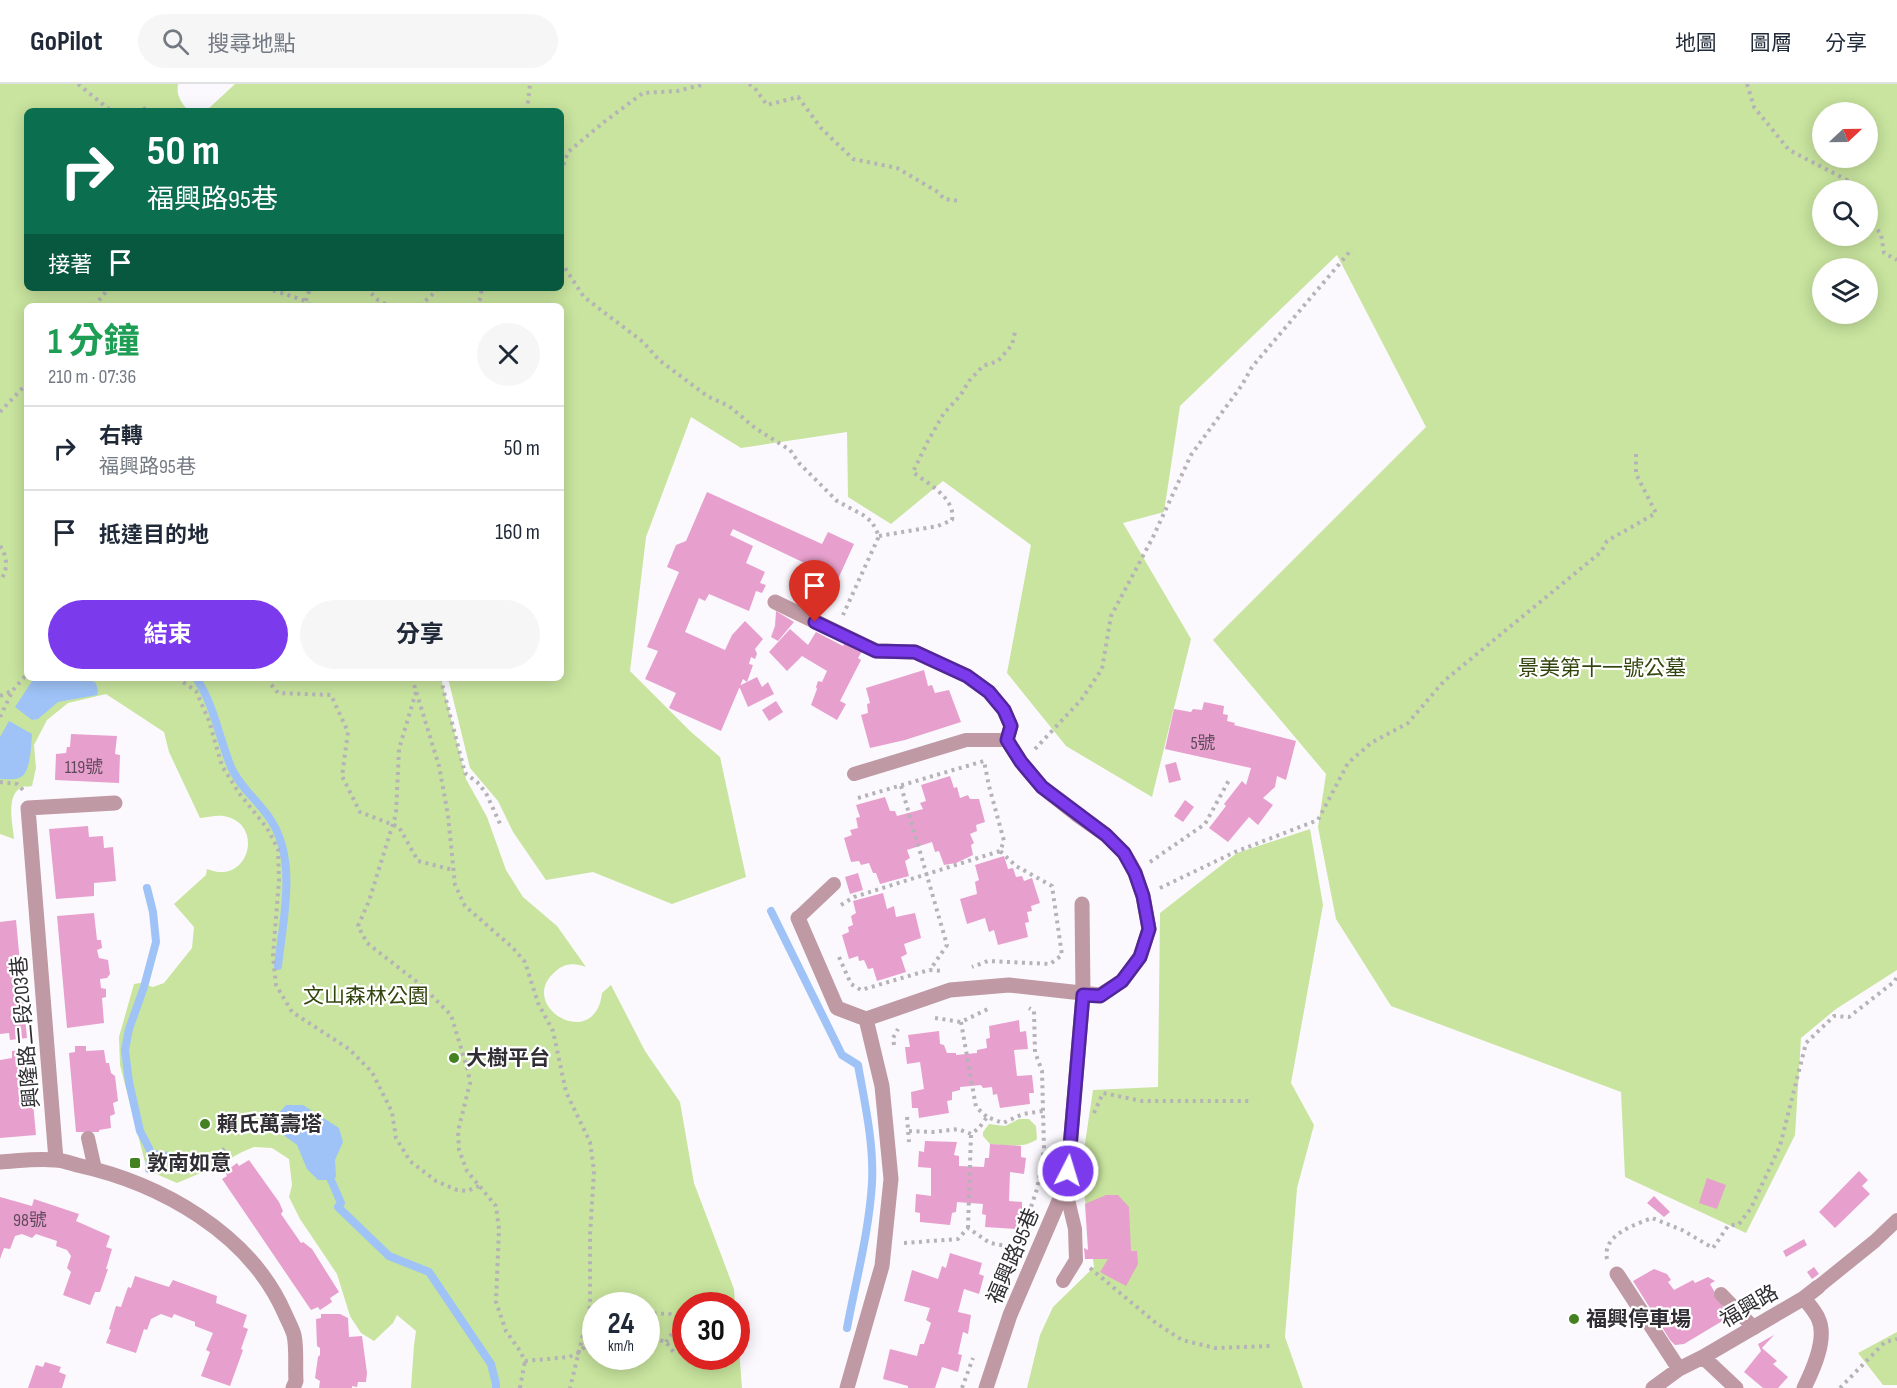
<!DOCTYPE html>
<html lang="zh-TW">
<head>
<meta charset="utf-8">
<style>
	body { margin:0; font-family:"Sofia Sans Condensed","Noto Sans TC",sans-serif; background:#f6f6f7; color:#1f2937; height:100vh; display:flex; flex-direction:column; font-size:22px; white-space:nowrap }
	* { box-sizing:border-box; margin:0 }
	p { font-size:20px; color:#747a83 }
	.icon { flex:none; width:33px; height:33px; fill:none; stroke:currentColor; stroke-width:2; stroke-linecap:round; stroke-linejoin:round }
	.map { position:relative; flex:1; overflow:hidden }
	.drawer { position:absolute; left:24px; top:219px; width:540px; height:378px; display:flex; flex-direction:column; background:#fff; border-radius:9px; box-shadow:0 3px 15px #0003 }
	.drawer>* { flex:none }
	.banner { position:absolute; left:24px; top:24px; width:540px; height:183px; border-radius:9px; box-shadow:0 3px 15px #0003; background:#0b6e4f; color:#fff; overflow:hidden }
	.needle { width:39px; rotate:68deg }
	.controls { position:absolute; left:1812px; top:18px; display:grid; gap:12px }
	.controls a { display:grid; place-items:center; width:66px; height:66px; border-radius:50%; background:#fff; box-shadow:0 3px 15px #0003; font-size:30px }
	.speed { position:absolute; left:582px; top:1208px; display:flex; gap:12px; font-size:30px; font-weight:700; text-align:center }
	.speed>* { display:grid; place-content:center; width:78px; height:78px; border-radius:50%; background:#fff; box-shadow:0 3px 15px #0003; line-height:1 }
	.speed small { font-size:15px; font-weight:400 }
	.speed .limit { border:9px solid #d22; background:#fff; color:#111 }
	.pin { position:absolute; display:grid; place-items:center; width:51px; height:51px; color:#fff; margin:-62px -26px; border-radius:50% 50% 50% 0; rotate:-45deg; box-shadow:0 0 6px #0007 }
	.pin .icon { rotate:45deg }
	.me { position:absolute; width:66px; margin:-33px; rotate:5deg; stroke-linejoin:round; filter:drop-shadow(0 0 4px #0008) }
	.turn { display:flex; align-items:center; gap:21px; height:126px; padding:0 24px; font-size:27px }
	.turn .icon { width:78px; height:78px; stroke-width:2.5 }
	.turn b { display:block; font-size:42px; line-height:51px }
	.then { display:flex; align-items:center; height:57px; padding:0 24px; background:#0003; gap:12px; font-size:22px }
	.round { display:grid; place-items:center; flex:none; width:63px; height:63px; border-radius:32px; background:#f6f6f7 }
	.head { display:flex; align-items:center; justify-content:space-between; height:102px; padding:0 24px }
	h1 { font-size:36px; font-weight:700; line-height:45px; color:#1e9e55 }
	.primary-button { display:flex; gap:12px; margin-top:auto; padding:12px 24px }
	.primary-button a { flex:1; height:69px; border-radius:36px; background:#7c3aed; color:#fff; font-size:24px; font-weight:700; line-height:69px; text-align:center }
	.primary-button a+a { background:#f6f6f7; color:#1f2937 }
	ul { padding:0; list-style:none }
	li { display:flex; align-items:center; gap:18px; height:84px; padding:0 24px; border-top:2px solid #e0e1e3 }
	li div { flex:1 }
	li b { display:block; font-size:22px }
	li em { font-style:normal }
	header { display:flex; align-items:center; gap:36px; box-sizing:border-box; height:84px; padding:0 30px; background:#fff; border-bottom:2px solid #e0e1e3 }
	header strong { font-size:28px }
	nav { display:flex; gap:33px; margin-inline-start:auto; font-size:21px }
	.search { width:420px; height:54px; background:#f6f6f7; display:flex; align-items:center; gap:15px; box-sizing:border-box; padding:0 21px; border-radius:33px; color:#747a83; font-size:22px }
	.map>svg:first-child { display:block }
</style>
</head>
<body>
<header>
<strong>GoPilot</strong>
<div class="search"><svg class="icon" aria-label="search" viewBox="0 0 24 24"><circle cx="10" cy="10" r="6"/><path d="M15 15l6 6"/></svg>搜尋地點</div>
<nav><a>地圖</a><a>圖層</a><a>分享</a></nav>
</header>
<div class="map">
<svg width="1897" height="1304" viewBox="0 0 1897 1304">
	<rect width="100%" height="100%" fill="#fbf9fe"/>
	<path fill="#c8e49e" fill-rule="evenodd" d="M0,0H178C176,11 181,19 189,27H27V204H561V27H206L235,0H1897V886L1836,925L1801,954L1795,1051L1746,1149L1625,1093L1621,1008L1391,922L1336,835L1318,743L1326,690L1213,556L1426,343L1337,171L1180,322L1164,428L1123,439L1191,555L1152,713L1066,662L1007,589L1031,461L943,397L891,440L848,413L847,348L741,364L691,333L646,453L630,587L690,647L720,673L746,793L672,820L593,788L546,796L513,748L498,717L470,684L448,594H561V222H27V594H441L466,695L487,733L506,786L523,813L557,842L586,883C575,879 565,879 556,887C514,921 595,970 602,909L611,901L645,967L680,1018L694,1099L734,1205L735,1221H686V1272H736L737,1238L742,1304H411L414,1261L416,1247L397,1231L393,1239L374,1257L361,1249L350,1232L337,1190L300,1135L289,1113L292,1101L289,1075L272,1064L254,1063L242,1068L215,1083L177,1099L147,1086L120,981L119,953L134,900L140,899L153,903L164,899L192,864L194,843L174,820L206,791L207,785C248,802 264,743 228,733C219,730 209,733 200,734L169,668L164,648L106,610L68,619L47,636L34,661L36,684L32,702C28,703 25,702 22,703C5,711 13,741 14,755L0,750ZM1822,28H1868V74H1822ZM1822,106H1868V152H1822ZM1822,184H1868V230H1822ZM596,1221H646V1272H596Z
		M1310,745L1323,821L1291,999L1314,1041L1297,1104L1285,1253L1303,1304H1027L1040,1251L1053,1223L1094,1183L1081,1086L1093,1006L1158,1003L1160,829L1237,769Z
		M1019,1035H1029L1036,1042L1037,1055C1024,1065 1006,1061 990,1060L983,1052V1048L989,1040L1005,1042Z
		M1897,1248V1301H1883L1858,1269Z"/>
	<path fill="#9fc3f7" d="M34,594H85L96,599L98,607L97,611L58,618L38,635L32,636L15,623Z
		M9,637L32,650C31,662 31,690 19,694C14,696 6,695 0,695V653Z
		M286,1021H303L339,1044L343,1058L335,1076L336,1093L331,1096H318L307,1085L297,1061L278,1047L275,1033Z"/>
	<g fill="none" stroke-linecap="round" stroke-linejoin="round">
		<path stroke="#9fc3f7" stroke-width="8" d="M196,594C214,620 219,654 231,683C240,704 261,719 272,738C297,778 283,836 278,882
			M147,804L153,828L156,858L144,903L129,945L125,966L129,998L140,1047L152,1070
			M771,827L842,971L858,981C865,1020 874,1060 872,1099C869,1148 856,1196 847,1244
			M149,1085L152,1070L178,1073
			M331,1096L341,1119L338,1123L389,1172L429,1188L491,1280L496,1300V1304"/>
	</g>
	<path fill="#e79fcd" d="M707,408L822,460L828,448L854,460L838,495L733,445L730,451L753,462L746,479L765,488L760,499L766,501L762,509L756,507L749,527L709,510L705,517L699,514L685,548L725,566L732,551L745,537L763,555L755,565L757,570L755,575L751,573L749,580L753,581L747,598L743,595L721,647L669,624L676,609L645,595L658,567L647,563L679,488L667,483L676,461L686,457Z
		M776,527L794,538L778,557L771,553L775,542Z
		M790,545L808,561L816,548L843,562L846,558L862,567L858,574L861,576L840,617L846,620L837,636L811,621L817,605L816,603L818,597L822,598L827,587L802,572L787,587L769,568Z
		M924,586L928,602L932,601L935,609L949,606L961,638L905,656L870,664L861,631L868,629L867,620L870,619L866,604Z
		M757,593L762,603L768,598L774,610L748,623L739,602Z
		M776,617L783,628L769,637L762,626Z
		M1204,618L1224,622L1223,630L1228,631L1227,637L1235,639L1234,641L1296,657L1286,696L1277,692L1275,703L1263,714L1273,721L1258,741L1249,733L1228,758L1209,744L1226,722L1224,720L1242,697L1246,701L1251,684L1165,665L1174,625L1191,628L1193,625L1202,626Z
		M71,650L117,652L115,670L120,671L119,699L55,696L56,670L66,669L67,663H70Z
		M1176,678L1181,696L1169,699L1165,681Z
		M950,692L954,704L957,703L960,714L968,711L970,715H979L985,738L976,741L977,747L970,750L974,759L971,761L973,771L956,779L944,781L939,767L935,768L932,758L907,766L910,774L905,777L909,792L880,800L876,789H873L869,779L861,781L859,777L851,778L844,754L852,751L850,746L858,744L856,734L860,733L856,721L885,713L890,727H895L897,732L923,725L920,719L926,717L921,701Z
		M1185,716L1194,723L1183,738L1174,732Z
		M88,742L89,753L103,752L104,764L113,763L116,797L94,799V812L56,815L49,745Z
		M1004,772L1008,785L1013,784L1016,793L1022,792L1024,797L1032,794L1040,819L1031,822L1032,827L1027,828L1029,838L1025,839L1028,853L998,861L994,846L989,848L985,834L967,840L960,815L977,810L975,798L979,796L975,781Z
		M858,789L863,806L850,810L845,793Z
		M883,809L887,825L894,822L896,833L915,829L921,854L904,860L907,870L901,873L906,888L877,897L873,884L868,885L864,876L859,877L858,872L849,875L842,851L849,848L848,843L853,841L851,832L856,829L853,817Z
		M94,829L97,856H101L102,864L97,866L99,874L108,876L110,890L107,894L100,895L101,904L106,905V913L102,914L104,939L67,944L57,832Z
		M16,836L27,954L10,956L9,949L0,950V838Z
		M1019,936L1020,948L1026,947L1028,965L1014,966L1017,992L1032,991L1034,1009H1029L1030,1020L1000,1024L997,1010L993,1011L992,1003L983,1004L981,1001L960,1003V1006L952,1008V1016L947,1017L949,1029L919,1034L918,1024H912L911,1008L924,1005L920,978L907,980L905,963H910L908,951L939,947L940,960L944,961L947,969H956V971L977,969V966L987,964L986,955L990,954L989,942Z
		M75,962H86V967L104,966L106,979H109L111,989L115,992L118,1017L113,1019L115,1030L110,1032L111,1044L99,1046V1048H76L69,969L75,968Z
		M28,966L36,1051L0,1054V976L12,974V967Z
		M925,1057L957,1058L954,1071L959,1072V1082L984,1083L985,1074H989L990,1060L1021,1062V1073L1026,1074L1024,1090L1010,1088L1009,1117L1022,1118V1135L1017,1134L1016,1145L985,1143L986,1131L982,1130L983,1120L957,1118L956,1128L952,1129L950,1141L920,1138V1129L915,1128L916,1110L931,1112V1084L918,1083L919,1067L924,1068Z
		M249,1076L279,1118L283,1127L281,1130L301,1159L303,1158L312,1165L339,1208L330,1214L332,1218L320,1226L318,1223L311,1226L222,1095L227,1092L225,1088L237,1079L239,1082Z
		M1859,1087L1868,1096L1862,1102L1870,1110L1835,1144L1819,1128Z
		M1707,1094L1726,1101L1717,1125L1699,1119Z
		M1106,1111H1118L1129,1123L1131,1167H1137L1138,1180L1126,1202L1100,1188L1108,1175H1085L1084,1164L1088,1166L1085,1120Z
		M1654,1112L1670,1128L1664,1133L1647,1119Z
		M0,1113L32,1122L34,1115L79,1130L76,1137L110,1152L106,1163L112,1165L106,1185H108L100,1208H95L90,1221L63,1211L71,1188L67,1184L71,1172L67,1166L56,1162L57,1157L36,1150L32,1154L22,1150L15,1152L10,1165L4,1164L0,1175Z
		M1804,1155L1807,1161L1786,1173L1783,1167Z
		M950,1169L982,1179L979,1190L984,1192L979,1210L964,1205L958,1228L971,1231L968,1250L963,1248L958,1270L962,1271L958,1288L942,1283L935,1304H908V1302L883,1295L890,1265L917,1272L920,1260H924L931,1239L926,1236L930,1224L904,1217L912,1186L938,1195L942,1182L946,1184Z
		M1814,1183L1819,1190L1812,1195L1807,1188Z
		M1654,1185L1667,1190L1671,1196L1668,1198L1674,1206L1693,1196L1695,1199L1708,1193L1715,1197L1710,1200L1729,1233L1684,1260L1675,1261L1670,1256L1633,1197Z
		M135,1192L169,1203L173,1196L217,1212L216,1219L247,1231L243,1243L248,1245L241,1265L243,1266L230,1302L201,1292L210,1268L206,1266L213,1249L195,1242V1238L174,1230L172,1234L161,1230L151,1235L147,1246L144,1245L136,1269L106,1259L111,1246L109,1245L116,1222L121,1223L128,1203L131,1204Z
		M321,1230H340L348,1234L349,1253L362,1252L367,1289L366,1298H358L357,1303L352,1302V1304H319L320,1297L315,1294L318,1273L320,1271V1264L317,1262L316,1235L321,1234Z
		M1774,1251L1762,1264L1777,1277L1773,1280L1788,1293L1778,1304H1763L1744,1288L1761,1267L1758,1260Z
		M45,1278L61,1283L59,1288L66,1291L62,1304H28L36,1281L43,1283Z"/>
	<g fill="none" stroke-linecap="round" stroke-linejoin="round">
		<path stroke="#b5b3b8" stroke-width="4" stroke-dasharray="3 4.5" stroke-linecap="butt" d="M78,0L111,27
			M749,0L754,3L767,21L798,13L821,44L853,75L897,84L938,108L944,115L960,117
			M1747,0L1754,23L1789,66L1847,96L1853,106
			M136,27L147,24L152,27
			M527,27L530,0
			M561,88L568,68L604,38L643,9L677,7L705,0
			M1868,134L1881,150L1884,169L1897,176
			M561,178L584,213L643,258L659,276L707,312L729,322L755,344L790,366L799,379L837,417L863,431L872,438L879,452L843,531
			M266,204L306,217L311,222
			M366,204L378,216L389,222
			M306,217L310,204
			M94,222L109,204
			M420,222L439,204
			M474,222C480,219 482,211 481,204
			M0,328L27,299
			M879,452L938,442L952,436C956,414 928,400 913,388L928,357L944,329L960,312L969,297L983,282L998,277L1012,261L1015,248
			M0,462C8,473 8,486 0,497
			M177,594L196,607L209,637L222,682L239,709L267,744L278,765L279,796L273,872L276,901L292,928L349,965L372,988L392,1028L396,1054L410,1077L436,1097L457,1106L467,1107L479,1102
			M412,594L439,682L448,731L455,801L465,822L513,864L525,878L538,919L553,947L566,1008L590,1058L594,1087L590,1151V1222L570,1304
			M442,594L443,604L465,689L477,698L486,709L501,742
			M416,608L399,665L396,730L369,817L358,842L367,859L421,901L451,931L468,987L470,999L458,1047L459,1066L467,1087L496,1122L499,1145L496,1218L506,1247L520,1267L525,1277L569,1273L580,1268L596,1249
			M0,612L12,607
			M0,633L13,606L27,590
			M1035,665L1081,616L1102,585L1111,532L1153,453L1191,371L1242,301L1252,283L1352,165
			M0,698L17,700L23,706
			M901,702L947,861L930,886
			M858,714L984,677L989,702L1004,757L1000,767L1016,782L1052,802L1062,871L1050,880L988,877L972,883
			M1150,778L1205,740L1229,696
			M1160,804L1235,768L1318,736L1348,679L1371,659L1408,639L1444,597L1601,468L1607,457L1656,429L1636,390V369
			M841,821L854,813L1000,767
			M839,873L851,900L861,906L929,886L944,887
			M935,934L961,938L990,924
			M961,938L976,1023L987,1033
			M894,961L893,954L898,945
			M1094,1029L1103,1009L1142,1017H1251
			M907,1033L909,1058
			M909,1047L933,1048L958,1045L971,1050L979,1044L987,1033L1003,1039L1023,1030L1043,1027
			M154,1086C168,1069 198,1086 215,1075C219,1073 222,1067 225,1064
			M968,1144L971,1050
			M1024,1144L1037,1105L1044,1065L1042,987L1035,968L1034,927L1029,924
			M904,1159L958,1155L968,1144L990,1159L1017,1164
			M1607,1175C1602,1151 1634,1141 1652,1134L1682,1146L1713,1164L1728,1142L1739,1140L1751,1124L1780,1062L1806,959L1834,932L1849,933L1895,897L1897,892
			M1090,1184L1156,1239L1182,1256L1215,1264L1270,1262
			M646,1229L670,1230L681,1238L666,1258
			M646,1252L666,1258L675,1270
			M520,1304L525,1277
			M962,1304L973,1274
			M1840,1304L1885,1258L1897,1255"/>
		<path stroke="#bf99a4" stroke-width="14" d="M854,690L966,656H1007
			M798,834L834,800
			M88,1054L95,1085
			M1063,1197L1076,1176L1075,1145L1065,1103
			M1818,1203L1875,1157L1897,1136
			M1721,1210L1754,1244"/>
		<path stroke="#bf99a4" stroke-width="15" d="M775,518L876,567L915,568L967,592L989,608L1004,626L1011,642L1007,656L1021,678L1042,703L1076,730L1106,751L1124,769L1135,788L1143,812L1149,845L1140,873L1122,897L1100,911L1009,901L950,906L866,935L837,924L798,834
			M56,1076L28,724L115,719
			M0,1078C18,1077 37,1074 55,1076C62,1076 70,1079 77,1081C160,1099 250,1149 285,1230C288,1237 292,1244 294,1251C297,1265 295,1282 296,1297L293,1304
			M1617,1190L1679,1285
			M1703,1273L1736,1304
			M847,1304L882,1182L891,1095L882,1002L866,935
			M986,1304L1010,1231L1065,1103L1068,1087L1083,911L1082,820
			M1653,1304L1679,1285L1703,1273L1804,1214L1818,1203
			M1804,1304C1813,1286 1828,1254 1818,1234C1815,1227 1809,1221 1804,1214"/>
		<path stroke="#b5b3b8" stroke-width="4" stroke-dasharray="3 4.5" stroke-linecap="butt" d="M272,594L270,599L278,609L331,611L348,648L342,692L360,728L399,743L418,777L453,786"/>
	</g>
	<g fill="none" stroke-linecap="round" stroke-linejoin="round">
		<defs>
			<path id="route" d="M815,538L876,567L915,568L967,592L989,608L1004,626L1011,642L1007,656L1021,678L1042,703L1106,751L1124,769L1135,789L1143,812L1149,845L1140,873L1122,897L1100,912L1083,911L1068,1087"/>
		</defs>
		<use href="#route" stroke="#51269a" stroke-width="15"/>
		<use href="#route" stroke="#7c3aed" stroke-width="10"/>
	</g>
	<g fill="#448221" stroke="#fff" stroke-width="2">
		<circle cx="454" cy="974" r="6"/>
		<circle cx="205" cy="1040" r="6"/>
		<rect x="129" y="1073" width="12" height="12" rx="3"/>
		<circle cx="1574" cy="1235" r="6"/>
	</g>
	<g text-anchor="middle" stroke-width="4.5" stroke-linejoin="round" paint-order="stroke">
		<g font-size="18" fill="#5e4a5a">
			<text x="1203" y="665">5號</text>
			<text x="84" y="689">119號</text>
			<text x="30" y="1142">98號</text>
		</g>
		<g font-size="21" fill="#33450e" stroke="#fff">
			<text x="1602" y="591">景美第十一號公墓</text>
			<text x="366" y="919">文山森林公園</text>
		</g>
		<g font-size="21" fill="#302e33" stroke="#fff">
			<text transform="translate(25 948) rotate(-95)" y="7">興隆路二段203巷</text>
			<text transform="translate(1013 1172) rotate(-67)" y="7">福興路95巷</text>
			<text transform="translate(1749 1222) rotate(-30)" y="7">福興路</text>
		</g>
		<g font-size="21" font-weight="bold" fill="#302e33" stroke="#fff" text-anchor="start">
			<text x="466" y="981">大樹平台</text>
			<text x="217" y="1047">賴氏萬壽塔</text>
			<text x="147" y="1086">敦南如意</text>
			<text x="1586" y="1242">福興停車場</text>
		</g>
	</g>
</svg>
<div class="controls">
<a><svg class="needle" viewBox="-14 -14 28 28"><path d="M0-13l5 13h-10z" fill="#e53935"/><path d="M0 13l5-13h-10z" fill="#747a83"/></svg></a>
<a><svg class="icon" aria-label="search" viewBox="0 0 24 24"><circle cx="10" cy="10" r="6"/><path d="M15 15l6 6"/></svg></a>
<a><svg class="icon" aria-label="layers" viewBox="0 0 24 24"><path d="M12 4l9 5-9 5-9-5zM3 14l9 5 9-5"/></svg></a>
</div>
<div class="speed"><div>24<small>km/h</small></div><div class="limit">30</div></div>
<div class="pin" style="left:815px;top:538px;background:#d93025"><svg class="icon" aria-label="arrive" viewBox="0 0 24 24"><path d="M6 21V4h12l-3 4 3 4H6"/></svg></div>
<svg class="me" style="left:1068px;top:1087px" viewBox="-20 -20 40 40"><circle r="17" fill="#7c3aed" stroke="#fff" stroke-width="3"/><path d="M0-11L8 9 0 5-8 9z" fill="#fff"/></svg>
<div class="banner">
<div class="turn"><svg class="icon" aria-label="right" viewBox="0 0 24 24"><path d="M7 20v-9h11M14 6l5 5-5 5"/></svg><div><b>50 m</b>福興路95巷</div></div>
<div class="then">接著<svg class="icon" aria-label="arrive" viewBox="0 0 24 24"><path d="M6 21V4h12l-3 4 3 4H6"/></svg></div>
</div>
<section class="drawer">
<div class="head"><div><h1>1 分鐘</h1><p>210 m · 07:36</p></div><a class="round"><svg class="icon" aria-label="close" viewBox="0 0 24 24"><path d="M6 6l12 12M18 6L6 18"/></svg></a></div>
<ul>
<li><svg class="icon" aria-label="right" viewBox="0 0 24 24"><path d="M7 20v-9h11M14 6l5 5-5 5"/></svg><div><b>右轉</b><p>福興路95巷</p></div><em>50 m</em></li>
<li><svg class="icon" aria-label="arrive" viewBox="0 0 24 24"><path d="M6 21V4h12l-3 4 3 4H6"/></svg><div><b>抵達目的地</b></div><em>160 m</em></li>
</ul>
<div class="primary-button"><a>結束</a><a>分享</a></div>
</section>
</div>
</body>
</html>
